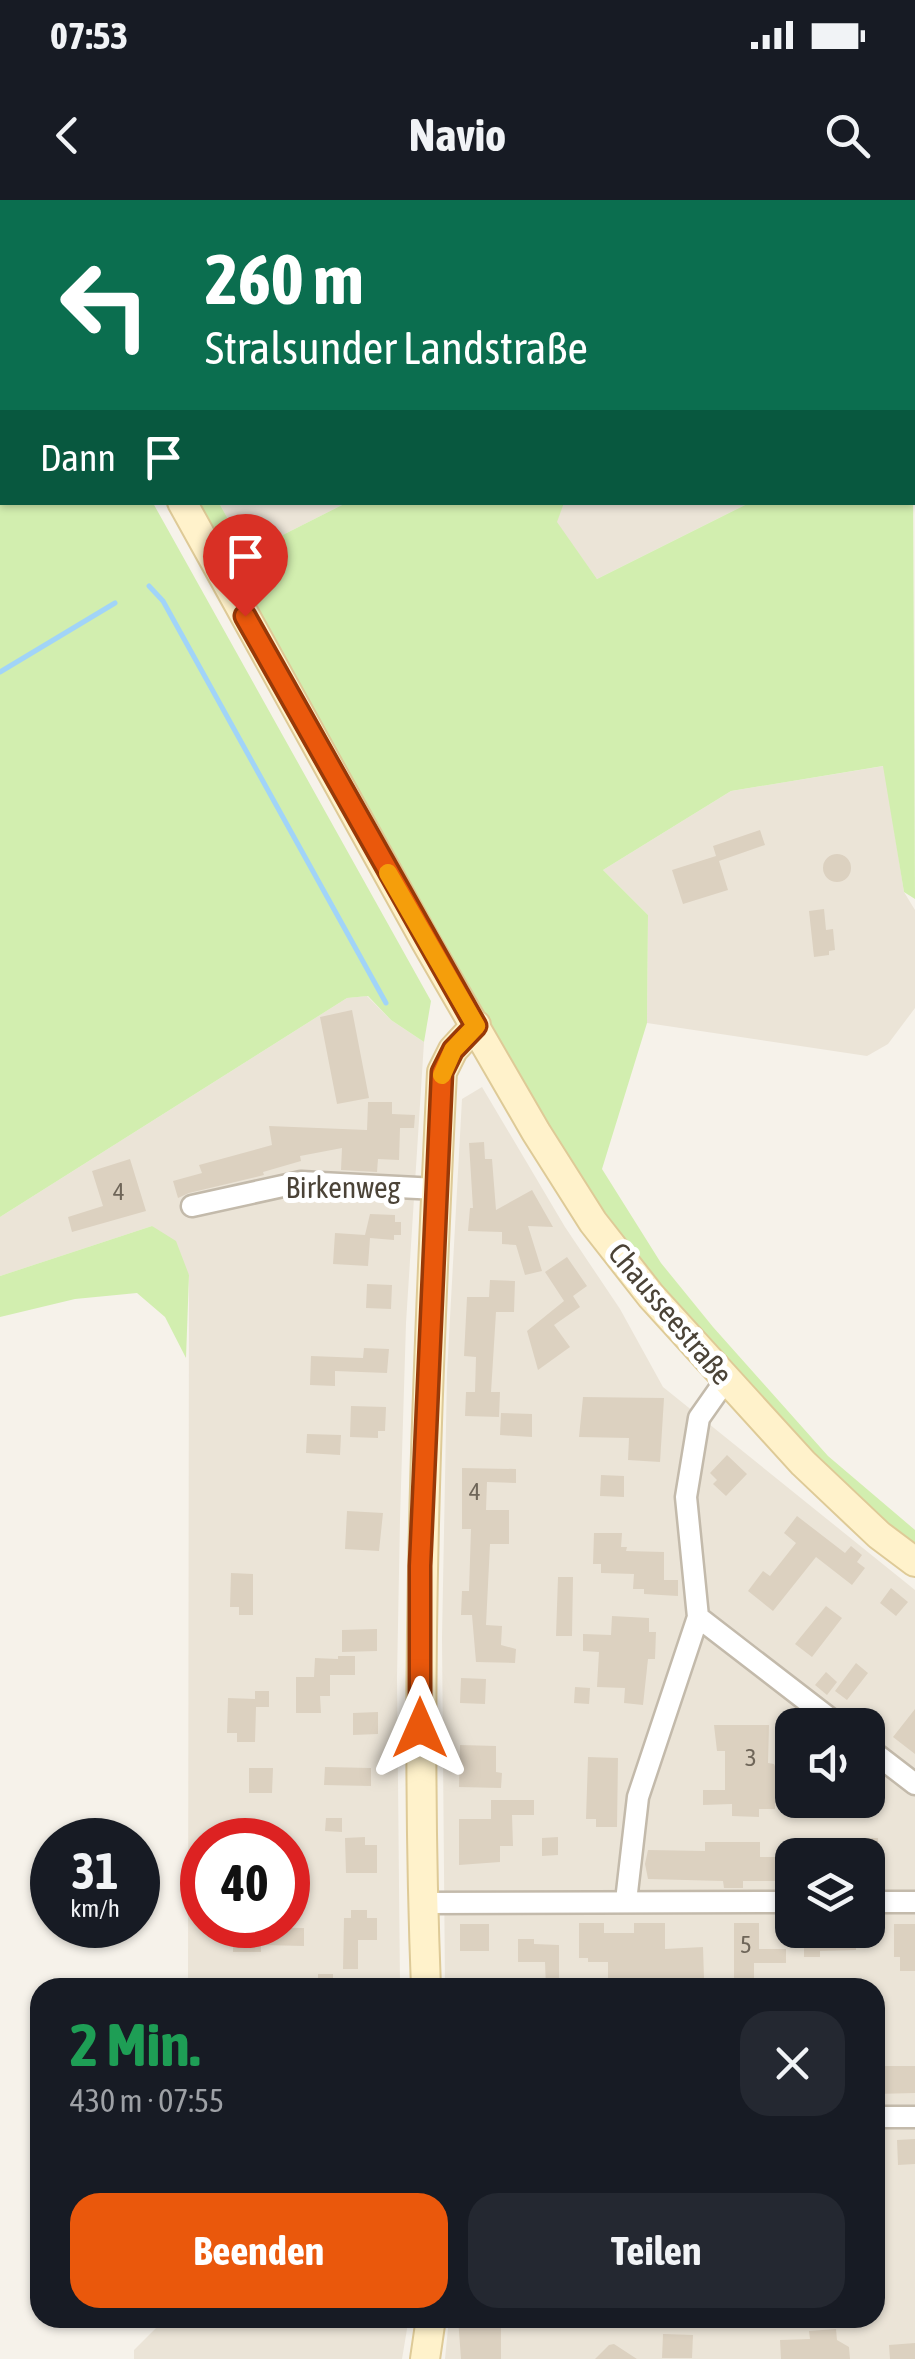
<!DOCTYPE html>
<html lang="de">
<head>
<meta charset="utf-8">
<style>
	body { margin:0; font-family:"Asap Condensed",sans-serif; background:#242831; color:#f1f3f6; height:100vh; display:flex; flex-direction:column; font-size:38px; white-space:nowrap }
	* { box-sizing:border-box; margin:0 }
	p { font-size:32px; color:#9ea1a6 }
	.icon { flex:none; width:55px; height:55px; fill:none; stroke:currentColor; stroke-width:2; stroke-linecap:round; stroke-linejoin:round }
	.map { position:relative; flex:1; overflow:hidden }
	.drawer { position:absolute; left:30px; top:1778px; width:855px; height:350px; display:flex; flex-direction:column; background:#171b24; border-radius:30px; box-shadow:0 2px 8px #0004 }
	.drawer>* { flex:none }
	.guide { position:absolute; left:0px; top:0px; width:915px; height:305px; box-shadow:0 2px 8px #0004; background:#0b6e4f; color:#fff; overflow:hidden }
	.fabs { position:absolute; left:775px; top:1508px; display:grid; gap:20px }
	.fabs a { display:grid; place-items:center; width:110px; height:110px; border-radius:20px; background:#171b24; box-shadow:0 2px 8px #0004; font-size:50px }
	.speed { position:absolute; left:30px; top:1618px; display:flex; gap:20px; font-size:50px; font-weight:700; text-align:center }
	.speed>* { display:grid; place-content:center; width:130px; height:130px; border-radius:50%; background:#171b24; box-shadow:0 2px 8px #0004; line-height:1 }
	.speed small { font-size:25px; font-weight:400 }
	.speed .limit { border:15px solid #d22; background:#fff; color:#111 }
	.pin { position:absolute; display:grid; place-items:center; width:85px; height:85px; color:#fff; margin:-102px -42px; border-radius:50% 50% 50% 0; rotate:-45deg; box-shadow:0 0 10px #0007 }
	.pin .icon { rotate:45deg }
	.me { position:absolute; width:110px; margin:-55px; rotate:0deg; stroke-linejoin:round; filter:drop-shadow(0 0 8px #0008) }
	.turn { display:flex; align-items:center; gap:35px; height:210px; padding:0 40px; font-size:45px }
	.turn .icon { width:130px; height:130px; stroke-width:2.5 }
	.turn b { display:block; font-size:70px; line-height:85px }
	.then { display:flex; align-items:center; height:95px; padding:0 40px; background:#0003; gap:20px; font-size:38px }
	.round { display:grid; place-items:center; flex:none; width:105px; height:105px; border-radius:30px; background:#242831 }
	.headline { display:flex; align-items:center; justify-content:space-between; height:170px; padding:0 40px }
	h1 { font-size:60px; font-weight:700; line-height:75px; color:#1e9e55 }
	.button { display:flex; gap:20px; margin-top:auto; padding:20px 40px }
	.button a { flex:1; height:115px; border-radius:30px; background:#ea580c; color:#fff; font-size:40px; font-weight:700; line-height:115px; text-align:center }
	.button a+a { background:#242831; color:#f1f3f6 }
	.status { display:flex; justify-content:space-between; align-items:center; height:70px; padding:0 50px; background:#171b24; direction:ltr }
	.status svg { height:28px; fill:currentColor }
	header { display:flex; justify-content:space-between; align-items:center; height:130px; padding:0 40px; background:#171b24; font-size:45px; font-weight:700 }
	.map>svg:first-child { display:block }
</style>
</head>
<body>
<div class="status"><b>07:53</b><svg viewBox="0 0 49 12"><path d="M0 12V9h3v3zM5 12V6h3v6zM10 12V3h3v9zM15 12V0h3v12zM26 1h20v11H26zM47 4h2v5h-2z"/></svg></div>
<header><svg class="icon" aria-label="back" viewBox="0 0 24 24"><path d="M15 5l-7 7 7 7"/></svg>Navio<svg class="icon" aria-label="search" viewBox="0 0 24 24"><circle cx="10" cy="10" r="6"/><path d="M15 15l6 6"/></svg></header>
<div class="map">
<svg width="915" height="2159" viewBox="0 0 915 2159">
	<rect width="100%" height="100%" fill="#f6f2ea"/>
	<path fill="#ebe4d7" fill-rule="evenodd" d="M219,303H346L247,353Z
		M564,303H749L597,379L556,322Z
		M884,566L904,692L915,710V808L888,844L867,856L647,823L648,715L603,670L731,591Z
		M367,796L391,820L424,842L406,1123L400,1319L397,1478L400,1787H188L189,1075L152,1026L0,1076V1017L347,798ZM202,1640H288V1725H202Z
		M482,887L565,1027L620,1109L663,1187L915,1390V2159H445L449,2118H875V1788L445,1787L442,1438L447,1173L462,899ZM792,1525H868V1600H792ZM792,1655H868V1730H792Z
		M166,2118H407V2129L402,2159H134V2150Z"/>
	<path fill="#d2eeaf" d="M25,0H915V139L913,142L912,2Z
		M0,27L2,302L153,303L431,801L424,842L391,820L368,796L347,798L0,1017Z
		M913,276L915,699L904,692L883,566L731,591L603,670L648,715L647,823L602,969L661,1063L713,1127L828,1256L915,1330V1347C770,1229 648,1083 547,927L192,303H219L247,353L346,303H564L557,322L597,379L749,303L912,302Z
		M152,1026L176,1041L189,1075L186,1158L165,1117L137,1093L75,1099L0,1117V1076Z"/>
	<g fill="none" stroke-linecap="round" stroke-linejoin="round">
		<path stroke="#a1d4f8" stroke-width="5" d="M149,386L163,401L386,803
			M0,472L115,403"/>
	</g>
	<path fill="#dcd1c0" d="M760,630L765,645L719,661L728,690L683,704L672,670L716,656L713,646Z
		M823 668a14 14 0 1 1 28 0a14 14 0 1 1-28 0Z
		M824,709L826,730L833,729L835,750L829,751V755L814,757L809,711Z
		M352,810L369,898L337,904L320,817Z
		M368,902H392V914L415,915L414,928H400L399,960L378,959L377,972L341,970L342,948L300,956L301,961L263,972L264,975L189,993L178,998L173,981L202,973L199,965L272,945L269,926L367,930Z
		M484,942L485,959H492L496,1010L532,990L553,1027L528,1026L542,1071L525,1075L516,1045L502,1044V1032L468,1031L470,1008H473L469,943Z
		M130,959L146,1011L72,1032L68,1017L103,1006L92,971Z
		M370,1014L395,1015V1022H401V1035H394V1040L370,1038L368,1066L333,1064L335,1033L365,1035Z
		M567,1057L587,1086L573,1096L580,1107L554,1125L570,1147L538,1170L527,1131L564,1101L545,1072Z
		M490,1080L515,1081L514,1112H496L491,1192H500L499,1217L465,1216L466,1192H475L476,1157L464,1156L467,1097H489Z
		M367,1084L392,1085L391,1109L366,1108Z
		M364,1148L389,1149L387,1173L335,1171V1186L310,1185L311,1156L363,1158Z
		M583,1197L664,1198L660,1262L628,1260L629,1238L579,1237Z
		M351,1206L386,1207L385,1231H378V1238L350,1237Z
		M501,1213L532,1214V1237L500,1235Z
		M307,1234L341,1235L340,1255L306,1253Z
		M727,1255L747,1274L726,1296L713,1284L717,1280L710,1273Z
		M462,1268L516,1269V1283L487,1282L486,1310H509V1344H490L486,1425L502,1426L501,1445L516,1449L515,1463L476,1462L472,1415H461L462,1391H469L471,1329H462Z
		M601,1275L624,1276V1297L600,1296Z
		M347,1311L383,1313L379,1351L345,1349Z
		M797,1316L845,1353L851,1346L862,1355L857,1362L865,1368L852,1385L816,1357L773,1411L748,1391L763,1371L770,1376L796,1343L784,1333Z
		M594,1333H622L621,1347H627L626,1351L664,1352V1380H678V1396L644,1394V1389H633L634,1374L601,1373V1364H593Z
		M231,1373L253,1374V1415H239V1407H230Z
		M558,1377H573L572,1436H556Z
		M891,1388L908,1402L896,1416L880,1403Z
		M826,1406L842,1418L812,1457L795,1444Z
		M612,1416L649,1418V1432H656L655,1459H648L643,1505L624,1503L625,1488L597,1487L599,1452L583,1451V1434L611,1435Z
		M377,1429V1451L342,1452V1430Z
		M338,1456H355V1475H330V1496H320L321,1513H296V1477H314L315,1458L338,1459Z
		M856,1463L868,1473L847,1500L835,1491Z
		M826,1472L837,1482L827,1495L815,1485Z
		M461,1478L486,1479L485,1504L460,1503Z
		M575,1487L590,1488L589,1504L574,1503Z
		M255,1491H269V1507H256L255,1542H237V1533H227L228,1498L255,1499Z
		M915,1509V1554L893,1537Z
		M378,1512V1534L353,1535V1513Z
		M714,1525H769L768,1563L774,1564L776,1569L775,1609H759V1617L732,1616V1604L703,1605V1590H725V1551H717Z
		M460,1545L496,1546V1572L502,1573L501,1588L459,1587Z
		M588,1557L618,1558L617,1627H596V1619H586Z
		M325,1567L371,1568V1586L324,1585Z
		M249,1568H273L272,1593H249Z
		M491,1600H534V1615H512L513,1646H500V1662L459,1665V1619H491Z
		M326,1618H342V1632L325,1631Z
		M365,1637V1645H377V1673H346L345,1638Z
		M558,1637V1655L542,1656V1638Z
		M845,1638H878V1655H845Z
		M705,1642H760V1657H789V1681H743V1688H724L723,1681L648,1679L645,1664L648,1650L705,1651Z
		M351,1710H367V1718H377V1740H358V1769H343L344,1718H351Z
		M579,1723H604V1733H634V1723H665V1749L703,1747L704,1779L666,1780L665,1786H608V1762H588V1758H579Z
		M734,1723H759V1749H786V1763H754V1783H734Z
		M460,1724H489V1751H460Z
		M894,1724H915V1771H900V1757H894Z
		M233,1727L304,1728V1746L261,1745V1752H233Z
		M804,1730H856V1750L820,1751V1757H804Z
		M518,1739H534V1744L559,1745V1788H546L545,1762H518Z
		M318,1774H333V1788H318Z
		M875,1866H915V1893L875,1894Z
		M915,1939V1964L898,1965L897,1940Z
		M458,2118H501V2159H461Z
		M836,2129L837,2140L849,2147L850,2159H781L780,2140L810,2139L809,2131Z
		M663,2134L693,2135L692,2158H662Z
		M915,2143V2159H890L889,2145Z
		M614,2144L637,2159H595L609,2145Z"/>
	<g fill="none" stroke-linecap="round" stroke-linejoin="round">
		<defs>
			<path id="street" d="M192,1006L301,982L437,989
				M698,1417L838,1525
				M868,1548L915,1584
				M626,1701L638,1597L698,1417L686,1297L699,1218L725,1181
				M868,1702H915
				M423,1703L792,1702
				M875,1917H915"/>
			<path id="secondary" d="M15,0L16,2
				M182,302L426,742L536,932L593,1022L651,1096L803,1263L879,1335L915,1362
				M426,1788C414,1482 427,1177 442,872L453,850L476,825
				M425,2159L431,2118"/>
		</defs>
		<use href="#street" stroke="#c3baab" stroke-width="25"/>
		<use href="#secondary" stroke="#deca97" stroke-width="32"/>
		<use href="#street" stroke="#fff" stroke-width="20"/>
		<use href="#secondary" stroke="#fff2cb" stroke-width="28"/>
	</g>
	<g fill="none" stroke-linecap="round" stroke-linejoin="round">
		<defs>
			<path id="route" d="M245,416L476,826L453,850L442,872L420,1366V1528"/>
		</defs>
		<use href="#route" stroke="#983908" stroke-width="25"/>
		<use href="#route" stroke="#ea580c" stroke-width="18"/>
		<path stroke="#f59e0b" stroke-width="18" d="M388,673L476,826L453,850L442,875"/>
	</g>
	<g text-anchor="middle" stroke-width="10" stroke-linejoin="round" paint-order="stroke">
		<g font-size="25" fill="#6f6659">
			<text x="119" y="1000">4</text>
			<text x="475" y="1300">4</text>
			<text x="751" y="1566">3</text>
			<text x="746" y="1753">5</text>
		</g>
		<g font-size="30" fill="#4b4337" stroke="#fff">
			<text x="343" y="998">Birkenweg</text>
			<text transform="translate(670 1114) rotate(50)" y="10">Chausseestraße</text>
		</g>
	</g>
</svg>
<div class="fabs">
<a><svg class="icon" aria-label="sound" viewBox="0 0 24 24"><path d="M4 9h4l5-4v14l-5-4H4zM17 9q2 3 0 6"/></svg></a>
<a><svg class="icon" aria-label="layers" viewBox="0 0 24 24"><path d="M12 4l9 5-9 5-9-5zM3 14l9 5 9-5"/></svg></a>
</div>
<div class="speed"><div>31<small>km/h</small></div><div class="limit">40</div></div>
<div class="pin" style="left:245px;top:416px;background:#d93025"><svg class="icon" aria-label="arrive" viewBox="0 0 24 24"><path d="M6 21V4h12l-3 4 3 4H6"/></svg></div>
<svg class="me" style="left:420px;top:1528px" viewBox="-20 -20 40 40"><path d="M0-17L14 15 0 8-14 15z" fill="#ea580c" stroke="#fff" stroke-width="4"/></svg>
<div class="guide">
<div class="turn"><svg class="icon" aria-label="left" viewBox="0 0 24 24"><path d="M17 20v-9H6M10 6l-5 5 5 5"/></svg><div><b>260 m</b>Stralsunder Landstraße</div></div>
<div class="then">Dann<svg class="icon" aria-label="arrive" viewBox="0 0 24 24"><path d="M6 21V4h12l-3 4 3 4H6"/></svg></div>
</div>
<section class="drawer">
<div class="headline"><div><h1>2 Min.</h1><p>430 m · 07:55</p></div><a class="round"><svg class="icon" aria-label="close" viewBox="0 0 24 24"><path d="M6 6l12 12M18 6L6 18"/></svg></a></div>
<div class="button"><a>Beenden</a><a>Teilen</a></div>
</section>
</div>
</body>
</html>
